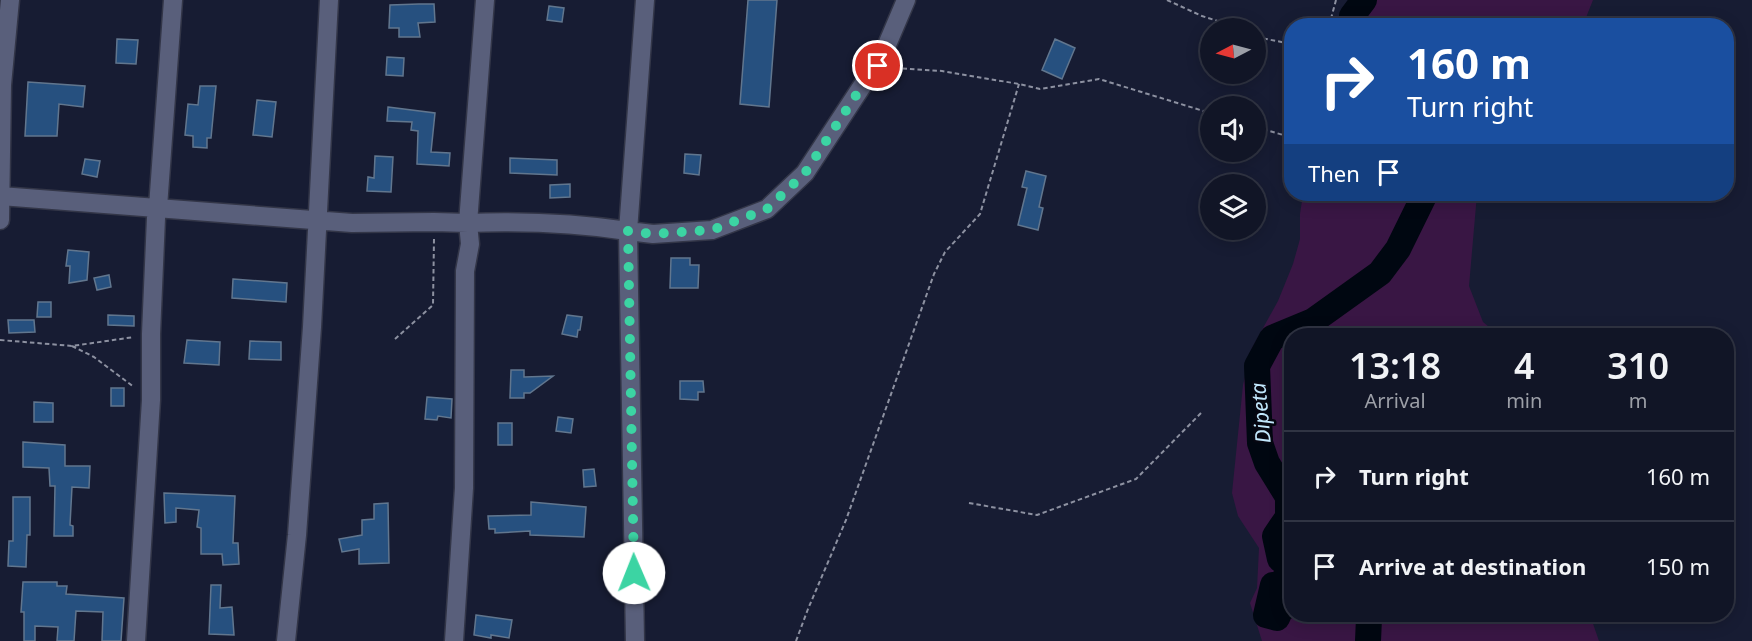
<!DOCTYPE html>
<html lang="en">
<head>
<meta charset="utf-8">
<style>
	body { margin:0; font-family:"Noto Sans",sans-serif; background:#1e2232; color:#f1f3f6; height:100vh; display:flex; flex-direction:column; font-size:22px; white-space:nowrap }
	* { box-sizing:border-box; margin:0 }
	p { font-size:20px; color:#9c9fa7 }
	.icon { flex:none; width:33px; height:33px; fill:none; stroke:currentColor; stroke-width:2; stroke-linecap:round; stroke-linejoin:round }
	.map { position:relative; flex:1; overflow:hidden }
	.panel { position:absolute; left:1284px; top:328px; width:450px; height:294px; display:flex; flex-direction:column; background:#111526; border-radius:24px; box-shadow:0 3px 15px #0003,0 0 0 2px #303443 }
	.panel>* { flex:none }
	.top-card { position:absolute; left:1284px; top:18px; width:450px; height:183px; border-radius:24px; box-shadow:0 3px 15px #0003,0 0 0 2px #303443; background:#1a4fa0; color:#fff; overflow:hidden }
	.needle { width:39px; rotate:264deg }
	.fabs { position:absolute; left:1200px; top:18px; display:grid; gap:12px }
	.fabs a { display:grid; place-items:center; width:66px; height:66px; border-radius:50%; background:#111526; box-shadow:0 3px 15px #0003,0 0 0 2px #303443; font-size:30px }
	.pin { position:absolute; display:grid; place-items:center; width:51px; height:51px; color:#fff; margin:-26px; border:3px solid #fff; border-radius:50%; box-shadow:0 2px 6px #0007 }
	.me { position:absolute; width:66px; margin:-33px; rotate:359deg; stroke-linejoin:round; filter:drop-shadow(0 0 4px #0008) }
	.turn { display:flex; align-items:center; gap:21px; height:126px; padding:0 24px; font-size:27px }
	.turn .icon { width:78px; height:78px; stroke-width:2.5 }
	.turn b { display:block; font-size:42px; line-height:51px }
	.then { display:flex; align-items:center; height:57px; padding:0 24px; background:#0003; gap:12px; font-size:22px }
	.eta { display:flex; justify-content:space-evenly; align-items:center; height:102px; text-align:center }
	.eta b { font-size:36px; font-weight:600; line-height:42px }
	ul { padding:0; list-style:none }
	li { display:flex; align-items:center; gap:18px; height:90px; padding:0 24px; border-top:2px solid #303443 }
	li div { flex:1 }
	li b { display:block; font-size:22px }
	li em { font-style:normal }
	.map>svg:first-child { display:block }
</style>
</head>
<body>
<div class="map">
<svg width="1752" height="641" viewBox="0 0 1752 641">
	<rect width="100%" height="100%" fill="#171c33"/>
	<path fill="#391644" d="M1352,0H1593L1583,25H1345L1343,16Z
		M1303,194H1477L1469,286L1483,322L1500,336H1292V615H1590L1599,641H1262L1250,603L1257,588L1259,548L1238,516L1232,493L1243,385L1252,348L1278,301L1293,264L1300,239V214Z"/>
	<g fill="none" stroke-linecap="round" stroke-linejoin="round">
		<path stroke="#000711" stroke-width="26" d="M1355,26L1352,16L1364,0
			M1292,604L1281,609L1277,618L1266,615L1273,585H1282L1290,566L1280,559L1275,536L1288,517V497L1267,463L1260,443L1257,366L1272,338L1313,321L1380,273L1398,249L1425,194
			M1368,641L1369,618L1368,615"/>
	</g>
	<path fill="#26507f" stroke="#61768e" stroke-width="1.5" d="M748,0H777L769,107L740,104Z
		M419,4H434L435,22L418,23L420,37H399V28H389L390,5Z
		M549,6L564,8L562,22L547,20Z
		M117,39L138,40L136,64L116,63Z
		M1055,39L1075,48L1062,79L1042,70Z
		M387,57L404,58L403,76L386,75Z
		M28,82L85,86L83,107L59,104L57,136H25Z
		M200,86H216L211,138H207V148L193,147V136L185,135L188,104L198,105Z
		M257,100L276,102L272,137L253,135Z
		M388,107L435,113L431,152L450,153L449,166L417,164L418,131L411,130L412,122L387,121Z
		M685,154L701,155L699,175L684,173Z
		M375,156L393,157L391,192L367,191L368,177L374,178Z
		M510,158L557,160V175L510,173Z
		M85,159L100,161L97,177L82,174Z
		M1026,171L1046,176L1039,207L1043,208L1038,230L1018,225L1027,188L1022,187Z
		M570,184V197L550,198V185Z
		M68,250L89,252L87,280L69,283L70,266H66Z
		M671,258H690V265H699L698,288H670Z
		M109,275L111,287L97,290L94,278Z
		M233,279L287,283L286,302L232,298Z
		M38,302H51V317H37Z
		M108,315L134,316V326L108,325Z
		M567,315L582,317L580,330H578L577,337L562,334Z
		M8,320H34L35,332L9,333Z
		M187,340L220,342L219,365L184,363Z
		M250,341L281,342V360L249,359Z
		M511,370H524V377L553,376L530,393H524V398H510Z
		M680,381H703L704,392H698V400L680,399Z
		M111,388H124V406H111Z
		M427,397L452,399L451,418L438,416L437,420L425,419Z
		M34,402L53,403V422H34Z
		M558,417L573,419L571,433L556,431Z
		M498,423H512V445H498Z
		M23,442L65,445V466H90L89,488L72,487L70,525L73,526V536H54L55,486H50L49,468L23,467Z
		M594,469L596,486L584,487L583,470Z
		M164,493L235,496L233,543H238L239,564L223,565L222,554H201V528L197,527L199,510L176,508V522L165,523Z
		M13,497H30V535H27L26,567L8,566L9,541H13Z
		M531,502L586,507L584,537L530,535V531L495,533V529H489L488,516L531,515Z
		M388,503L389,563L359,564V549L342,552L339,539L362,535V520L374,519V504Z
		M23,582H57V586H67L66,594L124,598L121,641H102L103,612L76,611L74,641H57L58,627L35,626V641H24V612H21Z
		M211,585H221L220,608L232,607L234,635L209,634Z
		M476,615L512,620L509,638L491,635V638L474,635Z"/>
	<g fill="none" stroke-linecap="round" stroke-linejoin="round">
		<defs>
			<path id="minor" d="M485,0L468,223C523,221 574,223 628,231L645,0
				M0,196L352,223L434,222L468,223L470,244L465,271L464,488L454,641
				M0,220L2,85L10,0
				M136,641L151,400V334L156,218L158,207L173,0
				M286,641L297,535L312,327L329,0
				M635,641L628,231L653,234L712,230L767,209L805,173L868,77L878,66L906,0"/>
		</defs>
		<use href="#minor" stroke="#333648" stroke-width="21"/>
		<path stroke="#8d91a1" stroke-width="2" stroke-dasharray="4.5 3" stroke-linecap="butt" d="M1167,0L1202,16L1239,28
			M1329,26L1336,0
			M1256,37L1292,44
			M895,68L942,71L1019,84L1040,89L1099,79L1210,113
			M1256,127L1290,137
			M395,339L433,305L434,239
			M0,340L72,346L134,337
			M72,346L94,357L134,387
			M969,503L1037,515L1136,479L1203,411
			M796,641L808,609L846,520L934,274L945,252L980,214L1019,84"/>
		<use href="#minor" stroke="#595f7b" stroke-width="18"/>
	</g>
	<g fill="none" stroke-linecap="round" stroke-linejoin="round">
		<path stroke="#3cd4a3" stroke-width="10" stroke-dasharray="0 18" d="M634,573L628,231L653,234L712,230L767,209L805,173L868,77L878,66"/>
	</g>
	<g text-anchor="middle" stroke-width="5" stroke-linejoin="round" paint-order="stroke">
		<g font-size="21" font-style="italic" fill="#c1e7fc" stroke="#060711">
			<text transform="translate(1261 413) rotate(-95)" y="7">Dipeta</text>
		</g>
	</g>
</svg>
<div class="fabs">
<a><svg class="needle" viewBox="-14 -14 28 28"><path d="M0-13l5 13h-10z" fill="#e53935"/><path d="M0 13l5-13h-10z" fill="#9c9fa7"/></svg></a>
<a><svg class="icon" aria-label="sound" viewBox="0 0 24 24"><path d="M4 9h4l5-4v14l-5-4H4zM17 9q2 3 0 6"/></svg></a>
<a><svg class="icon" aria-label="layers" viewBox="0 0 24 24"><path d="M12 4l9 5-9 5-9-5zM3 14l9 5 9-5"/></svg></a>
</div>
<div class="pin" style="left:878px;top:66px;background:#d93025"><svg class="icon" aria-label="arrive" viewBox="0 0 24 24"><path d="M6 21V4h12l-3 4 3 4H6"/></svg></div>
<svg class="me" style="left:634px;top:573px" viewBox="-20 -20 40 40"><circle r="19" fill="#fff"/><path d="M0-13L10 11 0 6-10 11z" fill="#3cd4a3"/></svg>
<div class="top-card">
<div class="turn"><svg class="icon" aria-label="right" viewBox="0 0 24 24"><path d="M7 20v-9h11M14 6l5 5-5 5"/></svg><div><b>160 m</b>Turn right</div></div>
<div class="then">Then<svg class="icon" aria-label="arrive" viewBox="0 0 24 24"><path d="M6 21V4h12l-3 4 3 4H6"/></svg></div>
</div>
<section class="panel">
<div class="eta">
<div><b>13:18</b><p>Arrival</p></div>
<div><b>4</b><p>min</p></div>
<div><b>310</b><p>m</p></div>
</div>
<ul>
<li><svg class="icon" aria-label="right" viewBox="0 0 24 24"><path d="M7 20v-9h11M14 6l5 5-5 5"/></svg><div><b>Turn right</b></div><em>160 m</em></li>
<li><svg class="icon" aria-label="arrive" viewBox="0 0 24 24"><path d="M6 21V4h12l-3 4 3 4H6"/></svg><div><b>Arrive at destination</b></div><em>150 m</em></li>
</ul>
</section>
</div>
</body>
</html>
